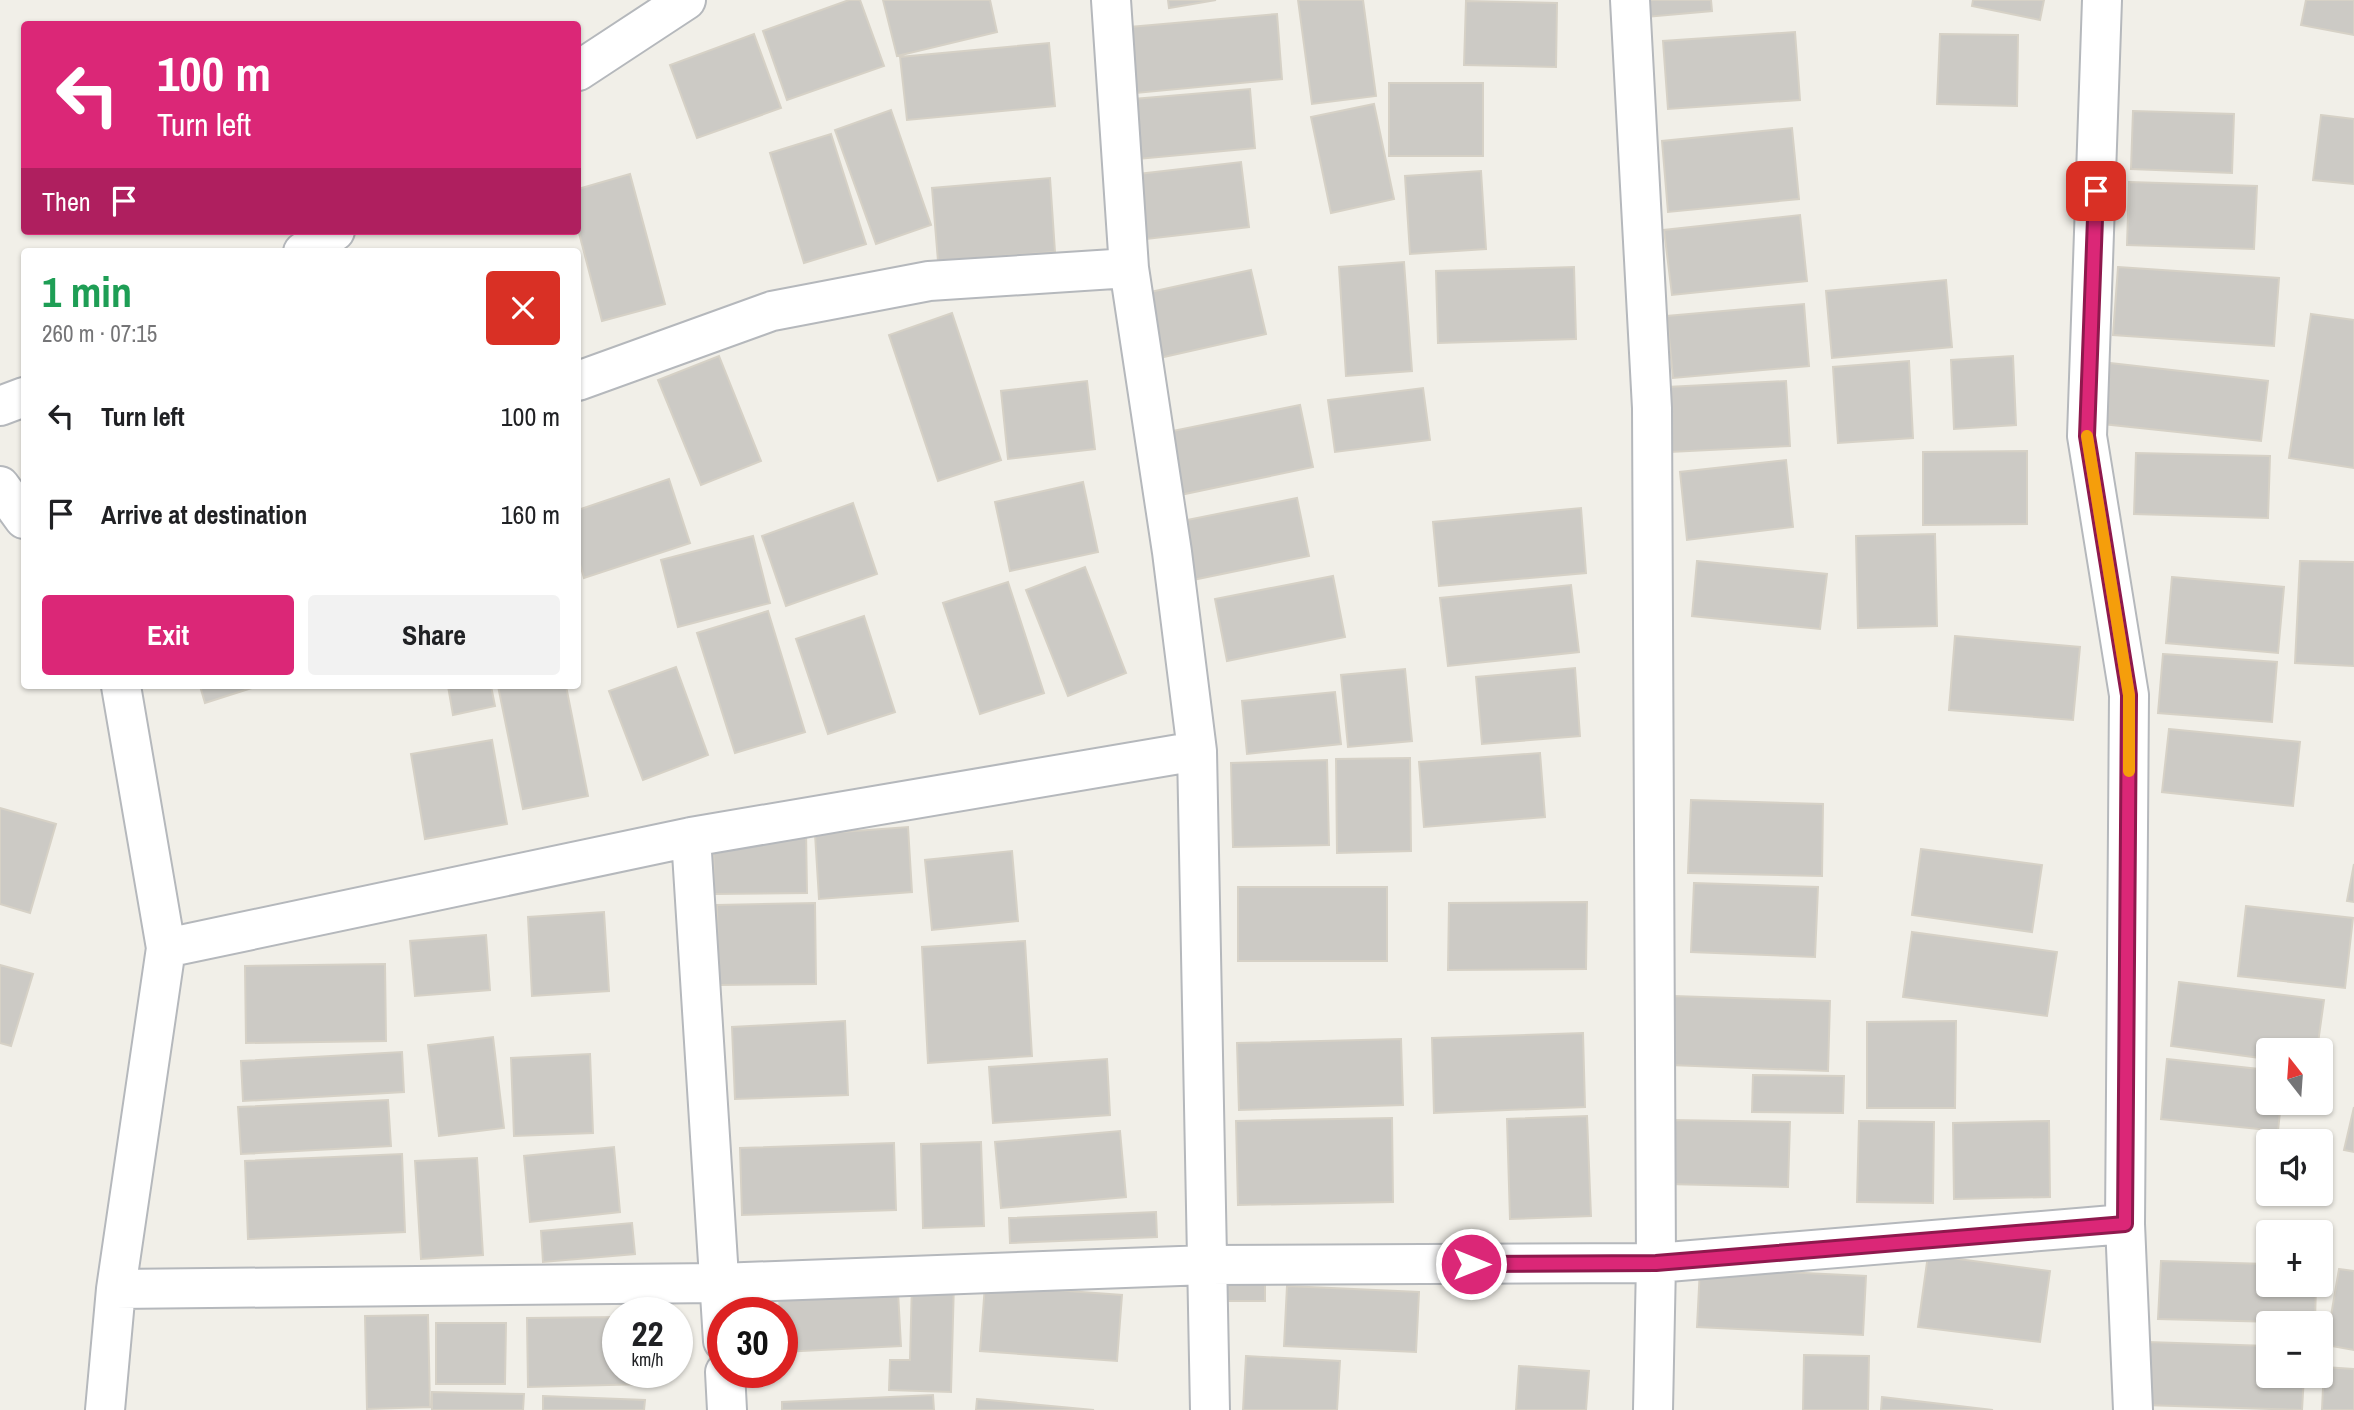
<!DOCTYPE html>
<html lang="en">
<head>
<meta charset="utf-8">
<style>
	body { margin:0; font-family:"Archivo Narrow",sans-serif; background:#f2f2f2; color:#202124; height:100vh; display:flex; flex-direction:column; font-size:26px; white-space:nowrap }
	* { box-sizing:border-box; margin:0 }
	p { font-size:23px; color:#757577 }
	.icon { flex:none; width:38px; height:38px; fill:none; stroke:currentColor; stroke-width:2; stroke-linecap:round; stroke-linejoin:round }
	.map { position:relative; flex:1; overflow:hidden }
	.sheet { position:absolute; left:21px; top:248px; width:560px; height:441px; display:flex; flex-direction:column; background:#fff; border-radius:7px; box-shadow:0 2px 5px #0004 }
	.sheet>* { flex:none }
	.banner { position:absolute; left:21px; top:21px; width:560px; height:214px; border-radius:7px; box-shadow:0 2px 5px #0004; background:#db2777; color:#fff; overflow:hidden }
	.needle { width:46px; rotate:343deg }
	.tools { position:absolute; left:2256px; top:1038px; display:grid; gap:14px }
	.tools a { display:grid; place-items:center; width:77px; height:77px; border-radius:7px; background:#fff; box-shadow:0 2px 5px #0004; font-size:35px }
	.speed { position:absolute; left:602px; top:1297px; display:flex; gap:14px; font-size:35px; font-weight:700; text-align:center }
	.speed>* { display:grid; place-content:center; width:91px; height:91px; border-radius:50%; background:#fff; box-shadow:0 2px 5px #0004; line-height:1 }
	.speed small { font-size:18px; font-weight:400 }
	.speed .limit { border:10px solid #d22; background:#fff; color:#111 }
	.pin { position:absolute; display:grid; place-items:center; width:60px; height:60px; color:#fff; margin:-30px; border-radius:14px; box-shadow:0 4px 10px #0006 }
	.me { position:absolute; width:77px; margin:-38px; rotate:90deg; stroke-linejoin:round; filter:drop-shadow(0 0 5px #0008) }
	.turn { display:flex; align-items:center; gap:24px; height:147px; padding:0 21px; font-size:32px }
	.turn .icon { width:91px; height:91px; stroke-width:2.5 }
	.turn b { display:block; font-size:49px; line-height:60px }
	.then { display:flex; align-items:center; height:66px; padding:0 21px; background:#0003; gap:14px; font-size:26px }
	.round { display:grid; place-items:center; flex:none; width:74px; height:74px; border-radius:7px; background:#f2f2f2 }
	.overview { display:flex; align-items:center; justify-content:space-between; height:119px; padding:0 21px }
	h1 { font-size:42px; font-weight:700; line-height:52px; color:#1e9e55 }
	.primary-button { display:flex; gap:14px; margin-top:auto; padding:14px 21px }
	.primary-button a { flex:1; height:80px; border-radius:7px; background:#db2777; color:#fff; font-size:28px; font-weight:700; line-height:80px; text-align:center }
	.primary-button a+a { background:#f2f2f2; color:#202124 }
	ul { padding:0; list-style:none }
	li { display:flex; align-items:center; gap:21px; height:98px; padding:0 21px }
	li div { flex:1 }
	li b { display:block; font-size:26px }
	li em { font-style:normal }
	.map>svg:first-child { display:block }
</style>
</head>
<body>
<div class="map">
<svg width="2354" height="1410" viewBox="0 0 2354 1410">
	<rect width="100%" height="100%" fill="#f1efe8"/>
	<path fill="#cccac5" stroke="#d6d1c6" stroke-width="2" d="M849,0H860L884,66L787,100L763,31Z
		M883,0H990L997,32L897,56Z
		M1168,0H1216L1169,8Z
		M1298,0H1363L1376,96L1312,104Z
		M1645,0H1711L1712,11L1646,17Z
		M1973,0H2044L2040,20L1972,6Z
		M2306,0H2354V35L2301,25Z
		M1466,1L1557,3L1556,67L1464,65Z
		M1277,14L1282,79L1136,93L1130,27Z
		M1795,32L1800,100L1668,109L1663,41Z
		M754,34L781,108L697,138L670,65Z
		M1940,34L2018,35L2017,106L1937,104Z
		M1049,43L1055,106L907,120L900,57Z
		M1389,83H1483V156H1389Z
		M1250,89L1255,148L1127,160L1122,100Z
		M1374,104L1394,199L1331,213L1311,117Z
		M891,110L931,225L876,244L835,130Z
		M2133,111L2234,114L2232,173L2131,169Z
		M2321,115L2354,119V184L2313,180Z
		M1792,128L1799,199L1668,212L1662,141Z
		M831,134L866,244L804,263L770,153Z
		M1241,162L1249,227L1138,240L1130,175Z
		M1481,171L1486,249L1410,254L1405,176Z
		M630,174L665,304L602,321L578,229V189Z
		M1050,178L1055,252L938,261L932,188Z
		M2129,182L2257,186L2254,249L2127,245Z
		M1800,215L1807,281L1672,295L1664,230Z
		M1404,262L1412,371L1346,376L1339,267Z
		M1574,267L1576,339L1438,343L1436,271Z
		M2118,267L2279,278L2274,346L2113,335Z
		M1251,270L1266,334L1146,361L1132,296Z
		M1946,280L1952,347L1832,358L1826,291Z
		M1804,304L1809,366L1673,378L1667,316Z
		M952,313L1001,460L938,481L889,335Z
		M2311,314L2354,320V468L2289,458Z
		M719,356L761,461L701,485L658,380Z
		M2013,356L2016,425L1954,429L1951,360Z
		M1909,361L1913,438L1838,443L1833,367Z
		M2110,363L2268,381L2261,441L2103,424Z
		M1087,381L1095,449L1008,459L1001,391Z
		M1786,381L1790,446L1670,452L1667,387Z
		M1423,388L1430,440L1335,452L1328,400Z
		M1300,405L1313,467L1166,498L1153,435Z
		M2027,451V524L1923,525V452Z
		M2136,453L2270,456L2268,518L2134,514Z
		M1786,460L1793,527L1687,540L1680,472Z
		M669,479L690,543L584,578L578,557V510Z
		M1083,482L1098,552L1010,571L995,502Z
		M1297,498L1309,556L1183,582L1172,523Z
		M853,503L877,574L786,606L762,536Z
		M1581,508L1586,573L1439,586L1433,522Z
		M1935,534L1937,626L1858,628L1856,536Z
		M753,536L770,603L678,627L661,560Z
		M1697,561L1827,574L1820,629L1692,616Z
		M2300,561L2354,562V666L2295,663Z
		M1085,567L1126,673L1068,696L1026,590Z
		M1333,576L1345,637L1227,661L1215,599Z
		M2172,577L2284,587L2278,653L2166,643Z
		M1008,582L1044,693L980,714L943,603Z
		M1571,585L1579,652L1448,666L1440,598Z
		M768,611L805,732L735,753L697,633Z
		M864,616L895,712L828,734L796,639Z
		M1955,636L2080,647L2073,720L1949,710Z
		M2163,654L2277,662L2272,722L2158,713Z
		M676,667L708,755L643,780L609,691Z
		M1575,668L1580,736L1482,744L1476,677Z
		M1405,669L1412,741L1348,747L1341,675Z
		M200,686H258L205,703Z
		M448,686H491L495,706L453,715Z
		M498,686H566L588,796L523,809Z
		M1335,692L1341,744L1247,754L1242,701Z
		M2169,729L2300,742L2293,806L2162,792Z
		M492,740L507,824L425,839L411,754Z
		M1540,753L1545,817L1424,827L1419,762Z
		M1410,758L1411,851L1337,853L1336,759Z
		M1327,760L1329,845L1233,847L1231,763Z
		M1691,800L1823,804L1822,876L1688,873Z
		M0,808L56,824L30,913L0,904Z
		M908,827L912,892L819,899L815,834Z
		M806,830L807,893L714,894L713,831Z
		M1921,849L2042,865L2032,932L1912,915Z
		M1012,851L1018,921L932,930L925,860Z
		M2354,864V902L2347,901Z
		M1694,883L1818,887L1815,957L1691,952Z
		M1238,887H1387V961H1238Z
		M1587,902L1586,969L1448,970L1449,903Z
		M815,903L816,984L718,985L717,905Z
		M2246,906L2353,918L2345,988L2238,976Z
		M604,912L609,991L532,996L528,917Z
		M1912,932L2057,952L2047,1016L1903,997Z
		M486,935L490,990L415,996L410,941Z
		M1025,941L1032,1056L928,1063L922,947Z
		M385,964L386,1041L246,1043L245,966Z
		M0,965L33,974L11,1046L0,1043Z
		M2179,982L2324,1000L2317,1050H2268V1059L2171,1046Z
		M1673,996L1830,1001L1828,1071L1670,1065Z
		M845,1021L848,1095L735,1099L732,1027Z
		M1956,1021L1955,1108H1867V1022Z
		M1583,1033L1585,1107L1434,1113L1432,1038Z
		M493,1037L504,1128L439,1136L428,1045Z
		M1401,1039L1403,1105L1239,1110L1237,1043Z
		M402,1052L404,1092L243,1101L241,1061Z
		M590,1054L593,1133L514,1136L511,1058Z
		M1107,1059L1110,1115L993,1123L989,1067Z
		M2167,1059L2268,1070V1102H2281L2278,1131L2161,1119Z
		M1753,1075L1844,1076L1843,1113L1752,1112Z
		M388,1100L391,1146L241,1154L238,1107Z
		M2354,1107V1152L2344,1150Z
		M1587,1116L1591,1216L1510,1219L1507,1119Z
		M1392,1118L1393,1202L1238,1205L1236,1121Z
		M1670,1120L1790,1122L1788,1187L1668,1184Z
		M1859,1121L1934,1122L1933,1203L1857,1202Z
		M2049,1121L2050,1197L1954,1199L1953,1123Z
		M1120,1131L1126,1197L1001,1208L995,1142Z
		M981,1142L984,1226L923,1228L921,1144Z
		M894,1143L896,1210L742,1215L740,1148Z
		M614,1147L620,1212L530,1222L524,1156Z
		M402,1154L405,1232L248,1239L245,1161Z
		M477,1158L483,1255L421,1259L415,1161Z
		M1156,1212L1157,1237L1010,1243L1009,1218Z
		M632,1223L635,1254L543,1262L541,1231Z
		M1928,1255L2050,1271L2040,1342L1918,1327Z
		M2161,1261L2268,1264V1284H2316L2315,1323L2158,1319Z
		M1700,1268L1866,1276L1863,1335L1697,1327Z
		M1265,1269V1301H1217L1216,1270Z
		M2339,1269L2354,1271V1350L2326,1345Z
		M912,1281L954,1282L951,1392L889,1390L890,1360H910Z
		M985,1285L1122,1295L1117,1361L980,1351Z
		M1287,1286L1419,1292L1416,1352L1284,1346Z
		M898,1292L901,1346L782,1352V1312H780L779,1298Z
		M428,1315L430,1407L367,1409L365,1316Z
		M618,1317V1372H648V1384L528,1387L527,1318Z
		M436,1323H506L505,1384H436Z
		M2147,1342L2268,1346V1376H2304L2302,1410L2144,1405Z
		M1804,1355L1869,1356L1868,1410H1803Z
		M1246,1356L1340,1361L1337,1410H1243Z
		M1519,1366L1589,1371L1586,1410H1516Z
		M2324,1367L2354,1369V1410H2322Z
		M432,1392L524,1394L523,1410H432Z
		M933,1395L934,1410H782V1402Z
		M543,1396L645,1400L644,1410H543Z
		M1882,1397L1993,1410H1881Z
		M977,1399L1094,1410H976Z"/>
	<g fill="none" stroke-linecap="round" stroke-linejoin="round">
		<defs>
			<path id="minor" d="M1111,0L1129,268L1172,552L1197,751L1210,1410
				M1630,0L1652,408L1656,1263L1653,1410
				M2102,0L2087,436L2129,695L2125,1224L2133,1410
				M578,71L686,0
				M303,252L335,231
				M578,381L772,311L929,281L1129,268
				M0,406L24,397
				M0,486L24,519
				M691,837L723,1341
				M166,948L691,837L1197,751
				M116,1289L719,1283L1207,1265L1656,1263L2125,1224
				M725,1372L727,1410
				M105,1410L116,1289L166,948L121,686"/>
		</defs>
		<use href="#minor" stroke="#b5b8bc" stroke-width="42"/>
		<use href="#minor" stroke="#fff" stroke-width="38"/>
	</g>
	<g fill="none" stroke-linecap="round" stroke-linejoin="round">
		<defs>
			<path id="route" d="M1471,1264L1656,1263L2125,1224L2129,695L2087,436L2096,191"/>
		</defs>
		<use href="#route" stroke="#8e194d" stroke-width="18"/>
		<use href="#route" stroke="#db2777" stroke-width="12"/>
		<path stroke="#f59e0b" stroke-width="12" d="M2087,436L2129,695V771"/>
	</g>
</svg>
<div class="tools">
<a><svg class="needle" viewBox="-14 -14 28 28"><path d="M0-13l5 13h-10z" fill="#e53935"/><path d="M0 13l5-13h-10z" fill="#757577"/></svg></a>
<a><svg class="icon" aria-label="sound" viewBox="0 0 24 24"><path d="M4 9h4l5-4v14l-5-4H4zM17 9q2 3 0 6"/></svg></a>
<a>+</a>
<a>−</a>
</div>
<div class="speed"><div>22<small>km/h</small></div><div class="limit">30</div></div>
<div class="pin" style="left:2096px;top:191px;background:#d93025"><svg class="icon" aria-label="arrive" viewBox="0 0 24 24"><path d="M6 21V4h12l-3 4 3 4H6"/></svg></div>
<svg class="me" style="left:1471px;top:1264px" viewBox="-20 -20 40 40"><circle r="17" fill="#db2777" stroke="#fff" stroke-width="3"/><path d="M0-11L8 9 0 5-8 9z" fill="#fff"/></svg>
<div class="banner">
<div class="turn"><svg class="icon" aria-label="left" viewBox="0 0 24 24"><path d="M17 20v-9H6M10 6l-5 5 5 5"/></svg><div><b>100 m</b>Turn left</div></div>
<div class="then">Then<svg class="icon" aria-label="arrive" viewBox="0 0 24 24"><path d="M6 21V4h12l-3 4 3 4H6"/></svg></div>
</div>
<section class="sheet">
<div class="overview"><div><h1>1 min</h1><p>260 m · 07:15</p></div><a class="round" style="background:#d93025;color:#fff"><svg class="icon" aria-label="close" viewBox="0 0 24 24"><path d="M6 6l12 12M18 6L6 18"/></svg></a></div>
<ul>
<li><svg class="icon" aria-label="left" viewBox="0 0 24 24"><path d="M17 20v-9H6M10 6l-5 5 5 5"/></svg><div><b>Turn left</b></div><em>100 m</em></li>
<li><svg class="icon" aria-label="arrive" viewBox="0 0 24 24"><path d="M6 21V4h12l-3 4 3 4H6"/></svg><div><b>Arrive at destination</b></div><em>160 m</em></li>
</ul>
<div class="primary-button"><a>Exit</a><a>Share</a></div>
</section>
</div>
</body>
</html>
